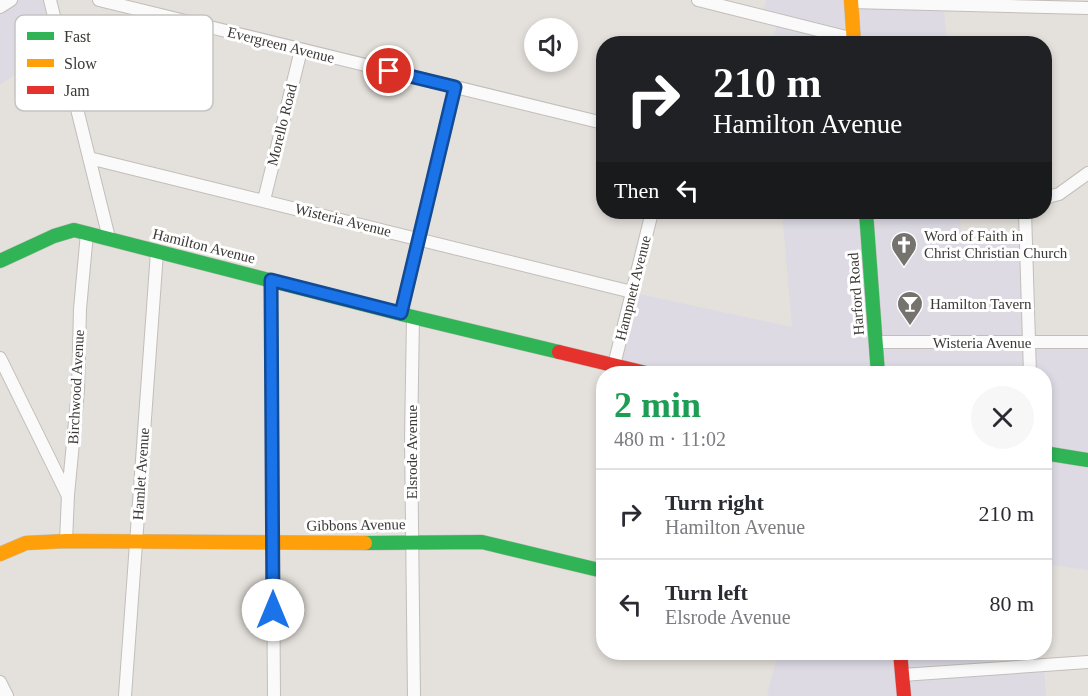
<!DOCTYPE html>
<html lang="en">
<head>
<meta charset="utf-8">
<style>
	body { margin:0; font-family:Georgia,serif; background:#f7f7f7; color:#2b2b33; height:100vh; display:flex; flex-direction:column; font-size:22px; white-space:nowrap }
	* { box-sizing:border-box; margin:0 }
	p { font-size:20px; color:#7c7c81 }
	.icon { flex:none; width:33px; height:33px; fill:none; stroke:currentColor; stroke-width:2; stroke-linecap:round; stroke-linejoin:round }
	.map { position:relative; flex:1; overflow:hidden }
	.panel { position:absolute; left:596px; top:366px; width:456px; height:294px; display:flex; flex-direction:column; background:#fff; border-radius:24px; box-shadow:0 3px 9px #0003 }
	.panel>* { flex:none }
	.top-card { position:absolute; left:596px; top:36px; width:456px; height:183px; border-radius:24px; box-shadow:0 3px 9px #0003; background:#202124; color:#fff; overflow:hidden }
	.controls { position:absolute; left:524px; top:18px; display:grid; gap:12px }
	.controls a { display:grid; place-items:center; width:54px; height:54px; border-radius:50%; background:#fff; box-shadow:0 3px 9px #0003; font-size:30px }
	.pin { position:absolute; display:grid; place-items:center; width:51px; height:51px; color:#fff; margin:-26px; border:3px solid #fff; border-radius:50%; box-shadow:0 2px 6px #0007 }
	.me { position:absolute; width:66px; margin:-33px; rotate:0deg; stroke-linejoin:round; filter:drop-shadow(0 0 4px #0008) }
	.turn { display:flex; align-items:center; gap:21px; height:126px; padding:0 18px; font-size:27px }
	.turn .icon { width:78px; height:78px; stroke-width:2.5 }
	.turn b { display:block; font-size:42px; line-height:51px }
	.then { display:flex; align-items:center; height:57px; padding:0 18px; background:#0003; gap:12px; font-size:22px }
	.round { display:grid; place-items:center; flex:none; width:63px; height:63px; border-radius:32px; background:#f7f7f7 }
	.summary { display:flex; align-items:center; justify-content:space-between; height:102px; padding:0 18px }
	h1 { font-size:36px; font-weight:600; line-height:45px; color:#1e9e55 }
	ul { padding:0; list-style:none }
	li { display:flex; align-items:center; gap:18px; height:90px; padding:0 18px; border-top:2px solid #e1e1e2 }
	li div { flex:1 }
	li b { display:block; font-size:22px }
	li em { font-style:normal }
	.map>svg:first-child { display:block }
</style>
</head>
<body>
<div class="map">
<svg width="1088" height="696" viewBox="0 0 1088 696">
	<rect width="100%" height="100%" fill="#e4e0db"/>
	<path fill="#dddae4" d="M13,0H53L62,41L0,85V9Z
		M766,0H943L947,43H772L778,20L762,16Z
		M782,212H959L962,244H1025L1028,343H1088V570L1044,564V374H637L614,365L634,293L792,327Z
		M778,652L994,653L995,669L1044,666L1046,696H767Z"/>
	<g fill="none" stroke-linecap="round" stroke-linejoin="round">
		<defs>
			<path id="street" d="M50,0L109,238
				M99,0L603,123
				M698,0L854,39
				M851,2L1088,8
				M0,7L11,0
				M89,158L632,292
				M1044,198L1059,194L1088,173
				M264,200L301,50
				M1025,212L1030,374
				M271,280L274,696
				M401,313L455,87
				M413,317L411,439L414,696
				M876,342H1088
				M0,358L67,494
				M614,365L652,212
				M66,541L68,495L78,390L80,309L87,233
				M902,675L1088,662
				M0,682L7,696
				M125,696L157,252"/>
			<path id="fast" d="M866,212L878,374
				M0,261L54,236L74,230L413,317L559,352
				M1044,453L1088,460
				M365,543L482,542L603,571"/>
			<path id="slow" d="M851,0L854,44
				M0,554L26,543L66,541L365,543"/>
			<path id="jam" d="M559,352L650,374
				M900,652L904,696"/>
		</defs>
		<use href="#street" stroke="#c2beba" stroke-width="14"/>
		<use href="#fast" stroke="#c2beba" stroke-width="15"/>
		<use href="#slow" stroke="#c2beba" stroke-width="15"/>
		<use href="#jam" stroke="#c2beba" stroke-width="15"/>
		<use href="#street" stroke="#fbfafa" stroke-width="12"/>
		<use href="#fast" stroke="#30b455" stroke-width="14"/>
		<use href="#slow" stroke="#ff9f0a" stroke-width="14"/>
		<use href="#jam" stroke="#e5322d" stroke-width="14"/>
	</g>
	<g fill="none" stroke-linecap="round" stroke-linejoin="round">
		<defs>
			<path id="route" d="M273,610L271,280L401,313L455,87L389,71"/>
		</defs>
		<use href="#route" stroke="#114b97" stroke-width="15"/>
		<use href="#route" stroke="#1a73e8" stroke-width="10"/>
	</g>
	<defs>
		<symbol id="church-pin" viewBox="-11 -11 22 30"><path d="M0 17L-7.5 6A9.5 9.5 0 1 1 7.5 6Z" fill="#76736f" stroke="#fff"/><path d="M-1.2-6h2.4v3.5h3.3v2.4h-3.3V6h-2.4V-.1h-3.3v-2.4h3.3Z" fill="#fff"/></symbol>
		<symbol id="bar-pin" viewBox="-11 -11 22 30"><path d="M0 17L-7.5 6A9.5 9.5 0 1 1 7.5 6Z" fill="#76736f" stroke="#fff"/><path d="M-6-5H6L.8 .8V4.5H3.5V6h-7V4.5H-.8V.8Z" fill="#fff"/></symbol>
	</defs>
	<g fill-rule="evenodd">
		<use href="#church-pin" x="889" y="230" width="30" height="40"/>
		<use href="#bar-pin" x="895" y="289" width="30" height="40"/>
	</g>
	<g text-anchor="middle" stroke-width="6" stroke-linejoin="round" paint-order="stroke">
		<g font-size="15" fill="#3b3935" stroke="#fff">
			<text transform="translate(281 45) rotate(14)" y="5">Evergreen Avenue</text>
			<text transform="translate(282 125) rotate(-76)" y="5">Morello Road</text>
			<text transform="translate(343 220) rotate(14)" y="5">Wisteria Avenue</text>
			<text transform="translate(204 246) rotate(14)" y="5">Hamilton Avenue</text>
			<text transform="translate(633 288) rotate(-76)" y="5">Hampnett Avenue</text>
			<text transform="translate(856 294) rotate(-94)" y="5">Harford Road</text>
			<text x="982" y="348">Wisteria Avenue</text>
			<text transform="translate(76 387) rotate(-87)" y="5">Birchwood Avenue</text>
			<text transform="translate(412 452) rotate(-90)" y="5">Elsrode Avenue</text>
			<text transform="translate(141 474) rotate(-86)" y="5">Hamlet Avenue</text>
			<text transform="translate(356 525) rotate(-1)" y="5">Gibbons Avenue</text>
		</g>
		<g font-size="15" fill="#3b3935" stroke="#fff" text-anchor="start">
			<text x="924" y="241">Word of Faith in<tspan x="924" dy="17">Christ Christian Church</tspan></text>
			<text x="930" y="309">Hamilton Tavern</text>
		</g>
	</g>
	<rect x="15" y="15" width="198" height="96" rx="9" fill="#fff" stroke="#c4c4c2" stroke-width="1.5"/>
	<rect x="27" y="32" width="27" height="8" fill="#30b455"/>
	<rect x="27" y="59" width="27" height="8" fill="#ff9f0a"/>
	<rect x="27" y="86" width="27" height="8" fill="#e5322d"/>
	<g font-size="16" fill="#3b3935">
		<text x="64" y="42">Fast</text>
		<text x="64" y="69">Slow</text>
		<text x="64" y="96">Jam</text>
	</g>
</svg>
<div class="controls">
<a><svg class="icon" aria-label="sound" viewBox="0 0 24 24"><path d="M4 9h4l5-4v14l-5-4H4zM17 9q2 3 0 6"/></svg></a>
</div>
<div class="pin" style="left:389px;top:71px;background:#d93025"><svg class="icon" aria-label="arrive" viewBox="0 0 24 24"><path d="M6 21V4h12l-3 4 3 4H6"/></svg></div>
<svg class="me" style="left:273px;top:610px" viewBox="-20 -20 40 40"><circle r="19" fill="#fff"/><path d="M0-13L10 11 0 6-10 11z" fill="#1a73e8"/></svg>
<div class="top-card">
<div class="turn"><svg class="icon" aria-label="right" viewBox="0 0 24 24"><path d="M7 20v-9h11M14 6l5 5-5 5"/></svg><div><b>210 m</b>Hamilton Avenue</div></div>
<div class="then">Then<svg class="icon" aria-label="left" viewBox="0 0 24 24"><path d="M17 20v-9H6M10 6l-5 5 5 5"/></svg></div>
</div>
<section class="panel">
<div class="summary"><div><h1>2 min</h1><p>480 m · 11:02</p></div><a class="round"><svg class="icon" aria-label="close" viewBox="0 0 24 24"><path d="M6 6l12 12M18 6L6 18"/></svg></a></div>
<ul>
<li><svg class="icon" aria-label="right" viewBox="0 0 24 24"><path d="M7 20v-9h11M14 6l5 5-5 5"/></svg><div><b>Turn right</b><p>Hamilton Avenue</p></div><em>210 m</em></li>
<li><svg class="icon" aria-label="left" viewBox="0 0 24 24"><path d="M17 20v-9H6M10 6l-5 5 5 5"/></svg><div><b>Turn left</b><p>Elsrode Avenue</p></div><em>80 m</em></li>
</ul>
</section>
</div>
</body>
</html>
